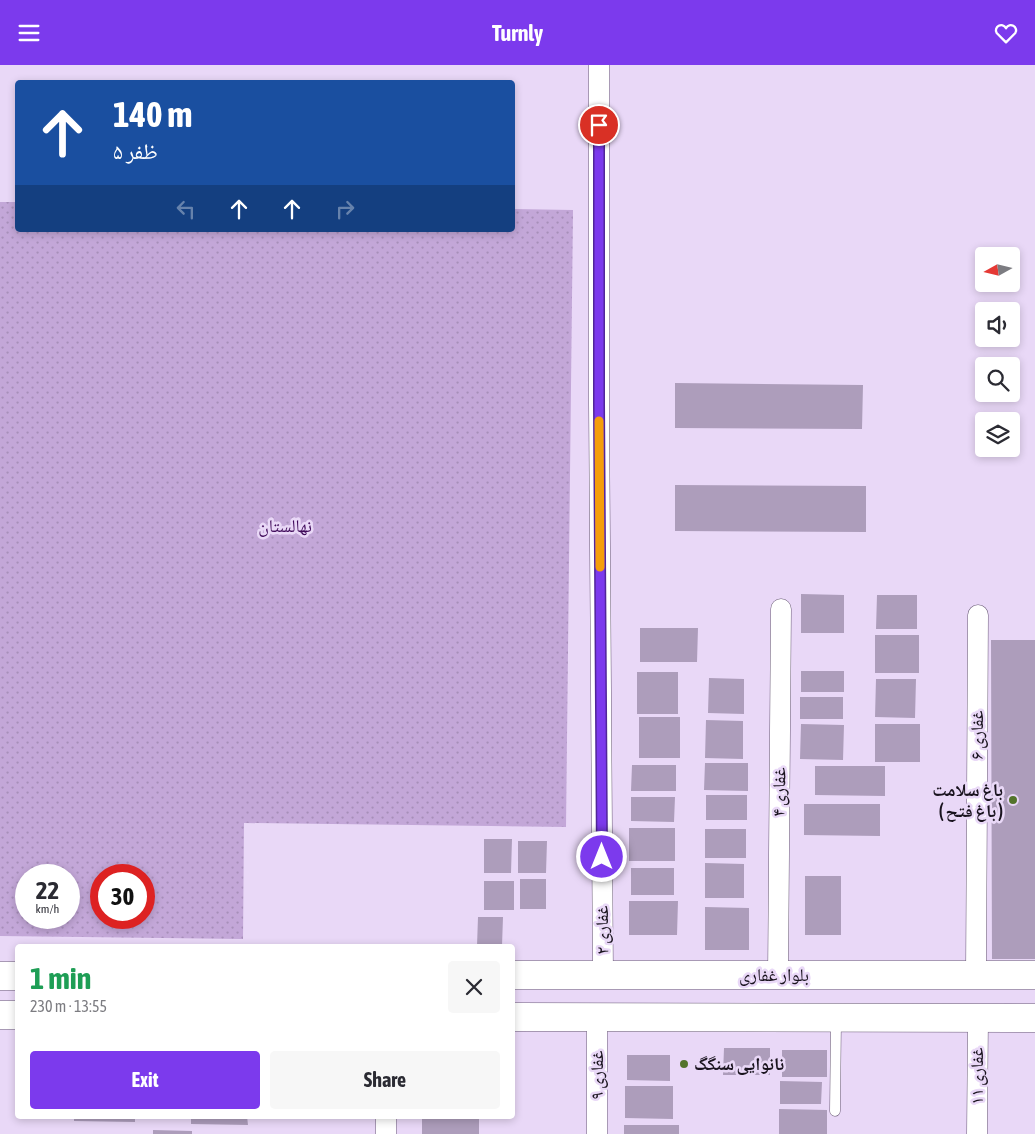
<!DOCTYPE html>
<html lang="en">
<head>
<meta charset="utf-8">
<style>
	body { margin:0; font-family:"Asap Condensed","Noto Naskh Arabic",sans-serif; background:#f7f7f7; color:#2b2b33; height:100vh; display:flex; flex-direction:column; font-size:19px; white-space:nowrap }
	* { box-sizing:border-box; margin:0 }
	p { font-size:16px; color:#7c7c81 }
	.icon { flex:none; width:28px; height:28px; fill:none; stroke:currentColor; stroke-width:2; stroke-linecap:round; stroke-linejoin:round }
	.map { position:relative; flex:1; overflow:hidden }
	.panel { position:absolute; left:15px; top:879px; width:500px; height:175px; display:flex; flex-direction:column; background:#fff; border-radius:5px; box-shadow:0 2px 8px #0003 }
	.panel>* { flex:none }
	.top-card { position:absolute; left:15px; top:15px; width:500px; height:152px; border-radius:5px; box-shadow:0 2px 8px #0003; background:#1a4fa0; color:#fff; overflow:hidden }
	.needle { width:32px; rotate:262deg }
	.controls { position:absolute; left:975px; top:182px; display:grid; gap:10px }
	.controls a { display:grid; place-items:center; width:45px; height:45px; border-radius:5px; background:#fff; box-shadow:0 2px 8px #0003; font-size:25px }
	.speed { position:absolute; left:15px; top:799px; display:flex; gap:10px; font-size:25px; font-weight:700; text-align:center }
	.speed>* { display:grid; place-content:center; width:65px; height:65px; border-radius:50%; background:#fff; box-shadow:0 2px 8px #0003; line-height:1 }
	.speed small { font-size:12px; font-weight:400 }
	.speed .limit { border:8px solid #d22; background:#fff; color:#111 }
	.pin { position:absolute; display:grid; place-items:center; width:42px; height:42px; color:#fff; margin:-21px; border:2px solid #fff; border-radius:50%; box-shadow:0 1px 5px #0007 }
	.me { position:absolute; width:55px; margin:-28px; rotate:0deg; stroke-linejoin:round; filter:drop-shadow(0 0 4px #0008) }
	.turn { display:flex; align-items:center; gap:18px; height:105px; padding:0 15px; font-size:22px }
	.turn .icon { width:65px; height:65px; stroke-width:2.5 }
	.turn b { display:block; font-size:35px; line-height:42px }
	.lanes { display:flex; align-items:center; height:48px; padding:0 15px; background:#0003; justify-content:center; gap:25px; direction:ltr }
	.lanes .off { opacity:.35 }
	.round { display:grid; place-items:center; flex:none; width:52px; height:52px; border-radius:5px; background:#f7f7f7 }
	.head { display:flex; align-items:center; justify-content:space-between; height:85px; padding:0 15px }
	h1 { font-size:30px; font-weight:700; line-height:38px; color:#1e9e55 }
	.primary-button { display:flex; gap:10px; margin-top:auto; padding:10px 15px }
	.primary-button a { flex:1; height:58px; border-radius:5px; background:#7c3aed; color:#fff; font-size:20px; font-weight:700; line-height:58px; text-align:center }
	.primary-button a+a { background:#f7f7f7; color:#2b2b33 }
	header { display:flex; justify-content:space-between; align-items:center; height:65px; padding:0 15px; background:#7c3aed; color:#fff; font-size:22px; font-weight:700 }
	.map>svg:first-child { display:block }
</style>
</head>
<body>
<header><svg class="icon" aria-label="menu" viewBox="0 0 24 24"><path d="M4 6h16M4 12h16M4 18h16"/></svg>Turnly<svg class="icon" aria-label="heart" viewBox="0 0 24 24"><path d="M12 20l-8-8c-3-5 5-10 8-4 3-6 11-1 8 4z"/></svg></header>
<div class="map">
<svg width="1035" height="1069" viewBox="0 0 1035 1069">
	<defs>
		<pattern id="green-dots" width="8" height="8" patternUnits="userSpaceOnUse" patternTransform="scale(1.25)"><rect width="8" height="8" fill="#c3a7d8"/><path d="M2 2h.1M6 6h.1" fill="none" stroke="#a78fb9" stroke-width="1.8" stroke-linecap="round"/></pattern>
	</defs>
	<rect width="100%" height="100%" fill="#e9d8f7"/>
	<path fill="url(#green-dots)" fill-rule="evenodd" d="M0,137H17L18,165H512L513,144L573,145L566,762L244,758L243,874L0,871ZM26,810H69V852H26ZM101,810H144V852H101Z"/>
	<path fill="#ad9dbb" d="M675,318L863,320L862,364L675,363Z
		M675,420L866,421V467L675,466Z
		M801,529L844,530V568H801Z
		M877,530H917V564H876Z
		M640,563H698L697,597H640Z
		M875,570H919V608H875Z
		M991,575H1035V894H992Z
		M801,606H844V627H801Z
		M637,607H678V649H637Z
		M709,613L744,614V649L708,648Z
		M876,614H916L915,653L875,652Z
		M800,632H843V654H800Z
		M639,652H680V693H639Z
		M706,655L743,656V694L705,693Z
		M801,659L844,660L843,695L800,694Z
		M875,659H920V697H875Z
		M705,698H748V726L704,725Z
		M632,700H676V726H631Z
		M815,701H885V731L815,730Z
		M706,730H747V755H706Z
		M631,732H675L674,757L631,756Z
		M804,739H880V771L804,770Z
		M629,763H675V796H629Z
		M705,764H746V793H705Z
		M484,774H512L511,808H484Z
		M518,776H547L546,808H518Z
		M705,798L744,799V833H705Z
		M631,803H674V830H631Z
		M805,811H841V870H805Z
		M520,814H546V844H520Z
		M484,816H514V845H484Z
		M629,836H678L677,870H629Z
		M705,842L749,843V885H705Z
		M478,852H503L502,881H477Z
		M724,983H770V1010H723Z
		M782,985H827V1012H782Z
		M627,990H670V1016L627,1015Z
		M780,1016L822,1017L821,1039H780Z
		M625,1021H673V1054L625,1053Z
		M779,1044L827,1045V1069H779Z
		M74,1051H135V1057L74,1056Z
		M191,1051H247L248,1060L191,1059Z
		M422,1051H479V1069H422Z
		M624,1060H679V1069H624Z
		M153,1065L192,1066V1069H153Z"/>
	<g fill="none" stroke-linecap="round" stroke-linejoin="round">
		<defs>
			<path id="service" d="M835,1046L836,955"/>
			<path id="minor" d="M599,0V339L603,910
				M976,910L978,550
				M778,911L781,544
				M597,952V1069
				M386,1069V1051
				M977,1069L978,953"/>
			<path id="primary" d="M512,910H1035
				M0,911H18
				M0,950H18
				M512,952L1035,953"/>
		</defs>
		<use href="#service" stroke="#695a75" stroke-width="11"/>
		<use href="#minor" stroke="#695a75" stroke-width="21"/>
		<use href="#primary" stroke="#695a75" stroke-width="29"/>
		<use href="#service" stroke="#fff" stroke-width="10"/>
		<use href="#minor" stroke="#fff" stroke-width="20"/>
		<use href="#primary" stroke="#fff" stroke-width="28"/>
	</g>
	<g fill="none" stroke-linecap="round" stroke-linejoin="round">
		<defs>
			<path id="route" d="M599,60V339L602,792"/>
		</defs>
		<use href="#route" stroke="#51269a" stroke-width="12"/>
		<use href="#route" stroke="#7c3aed" stroke-width="9"/>
		<path stroke="#f59e0b" stroke-width="9" d="M599,356L600,502"/>
	</g>
	<g fill="#53742b" stroke="#e9d8f7" stroke-width="2">
		<circle cx="1013" cy="735" r="5"/>
		<circle cx="684" cy="999" r="5"/>
	</g>
	<g text-anchor="middle" stroke-width="5" stroke-linejoin="round" paint-order="stroke">
		<g font-size="18" fill="#3f0a5a" stroke="#e9d8f7">
			<text x="285" y="467">نهالستان</text>
		</g>
		<g font-size="18" fill="#19131e" stroke="#e9d8f7">
			<text transform="translate(977 670) rotate(-90)" y="6">غفاری ۶</text>
			<text transform="translate(779 727) rotate(-89)" y="6">غفاری ۴</text>
			<text transform="translate(602 865) rotate(-90)" y="6">غفاری ۲</text>
			<text x="774" y="916">بلوار غفاری</text>
			<text transform="translate(597 1010) rotate(-90)" y="6">غفاری ۹</text>
			<text transform="translate(977 1011) rotate(-90)" y="6">غفاری ۱۱</text>
		</g>
		<g font-size="18" font-weight="bold" fill="#19131e" stroke="#e9d8f7" text-anchor="end">
			<text x="1003" y="731">باغ سلامت<tspan x="1003" dy="21">( باغ فتح )</tspan></text>
			<text x="694" y="1005" text-anchor="start">نانوایی سنگگ</text>
		</g>
	</g>
</svg>
<div class="controls">
<a><svg class="needle" viewBox="-14 -14 28 28"><path d="M0-13l5 13h-10z" fill="#e53935"/><path d="M0 13l5-13h-10z" fill="#7c7c81"/></svg></a>
<a><svg class="icon" aria-label="sound" viewBox="0 0 24 24"><path d="M4 9h4l5-4v14l-5-4H4zM17 9q2 3 0 6"/></svg></a>
<a><svg class="icon" aria-label="search" viewBox="0 0 24 24"><circle cx="10" cy="10" r="6"/><path d="M15 15l6 6"/></svg></a>
<a><svg class="icon" aria-label="layers" viewBox="0 0 24 24"><path d="M12 4l9 5-9 5-9-5zM3 14l9 5 9-5"/></svg></a>
</div>
<div class="speed"><div>22<small>km/h</small></div><div class="limit">30</div></div>
<div class="pin" style="left:599px;top:60px;background:#d93025"><svg class="icon" aria-label="arrive" viewBox="0 0 24 24"><path d="M6 21V4h12l-3 4 3 4H6"/></svg></div>
<svg class="me" style="left:602px;top:792px" viewBox="-20 -20 40 40"><circle r="17" fill="#7c3aed" stroke="#fff" stroke-width="3"/><path d="M0-11L8 9 0 5-8 9z" fill="#fff"/></svg>
<div class="top-card">
<div class="turn"><svg class="icon" aria-label="ahead" viewBox="0 0 24 24"><path d="M12 20V5M6 11l6-6 6 6"/></svg><div><b>140 m</b>ظفر ۵</div></div>
<div class="lanes"><svg class="icon off" aria-label="left" viewBox="0 0 24 24"><path d="M17 20v-9H6M10 6l-5 5 5 5"/></svg><svg class="icon" aria-label="ahead" viewBox="0 0 24 24"><path d="M12 20V5M6 11l6-6 6 6"/></svg><svg class="icon" aria-label="ahead" viewBox="0 0 24 24"><path d="M12 20V5M6 11l6-6 6 6"/></svg><svg class="icon off" aria-label="right" viewBox="0 0 24 24"><path d="M7 20v-9h11M14 6l5 5-5 5"/></svg></div>
</div>
<section class="panel">
<div class="head"><div><h1>1 min</h1><p>230 m · 13:55</p></div><a class="round"><svg class="icon" aria-label="close" viewBox="0 0 24 24"><path d="M6 6l12 12M18 6L6 18"/></svg></a></div>
<div class="primary-button"><a>Exit</a><a>Share</a></div>
</section>
</div>
</body>
</html>
